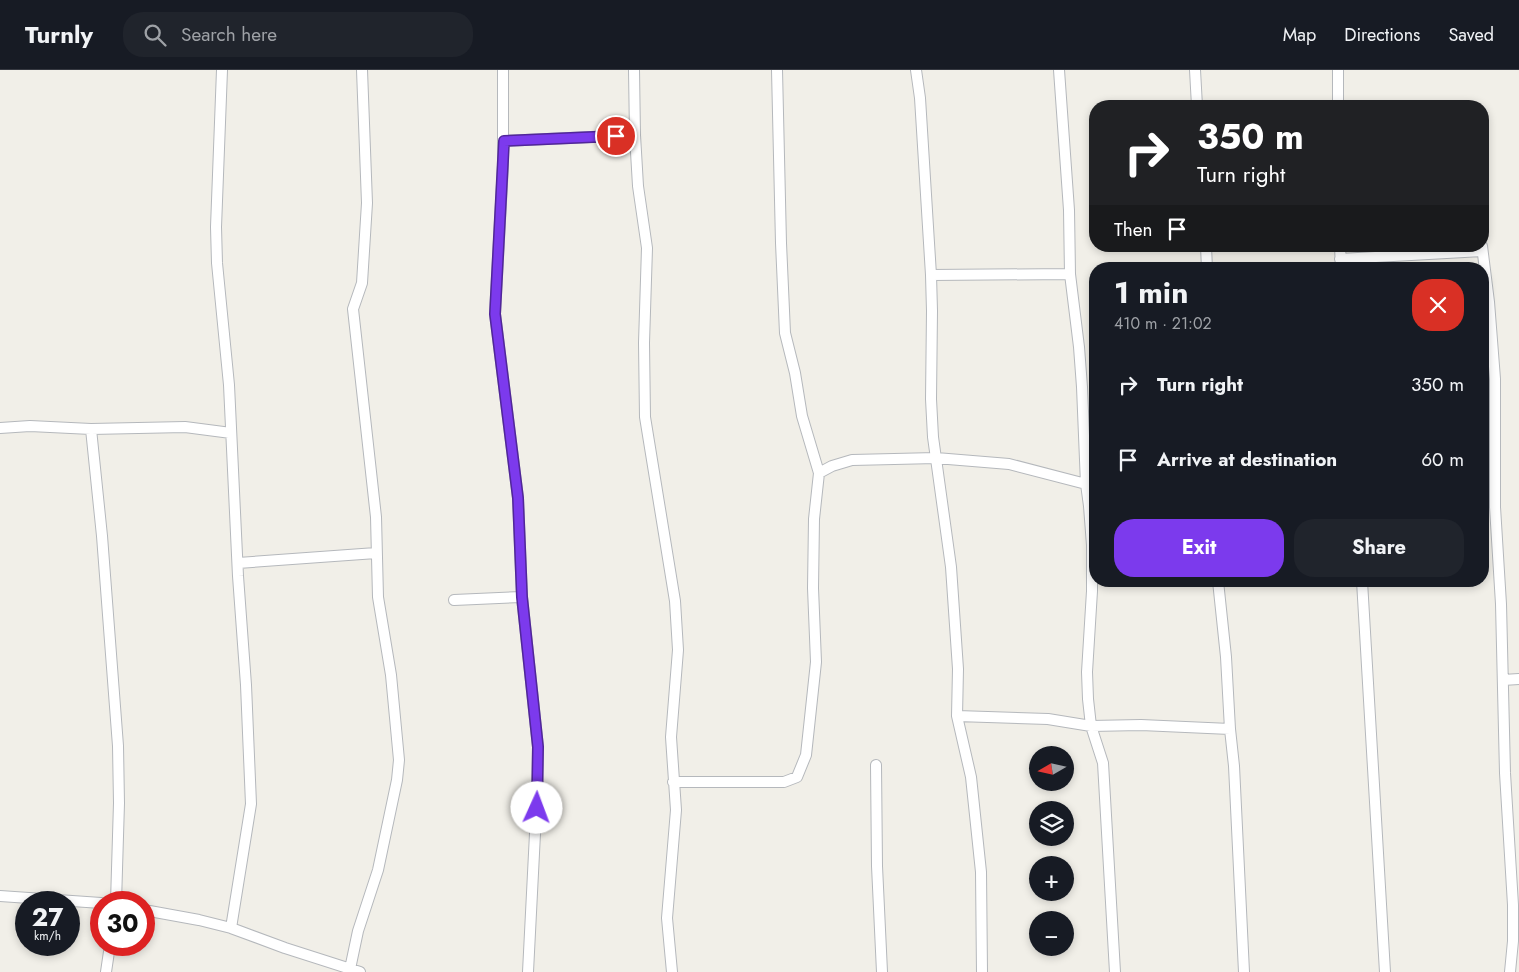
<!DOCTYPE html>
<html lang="en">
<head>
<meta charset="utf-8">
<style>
	body { margin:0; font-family:Jost,sans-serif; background:#20242c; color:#f1f3f6; height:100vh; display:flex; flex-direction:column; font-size:19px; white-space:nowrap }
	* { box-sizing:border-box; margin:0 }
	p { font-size:16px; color:#9ea1a6 }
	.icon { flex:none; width:28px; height:28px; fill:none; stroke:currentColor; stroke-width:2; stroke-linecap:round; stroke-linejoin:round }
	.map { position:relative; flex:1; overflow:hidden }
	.details { position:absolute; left:1089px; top:192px; width:400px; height:325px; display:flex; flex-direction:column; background:#171b24; border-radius:20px; box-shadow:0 2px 8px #0003 }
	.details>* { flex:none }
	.guide { position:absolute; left:1089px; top:30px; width:400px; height:152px; border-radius:20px; box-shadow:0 2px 8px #0003; background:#202124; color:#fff; overflow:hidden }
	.needle { width:32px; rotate:261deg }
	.controls { position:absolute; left:1029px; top:676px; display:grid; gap:10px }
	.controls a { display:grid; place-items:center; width:45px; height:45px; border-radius:50%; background:#171b24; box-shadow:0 2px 8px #0003; font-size:25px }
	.speed { position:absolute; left:15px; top:821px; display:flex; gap:10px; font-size:25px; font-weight:700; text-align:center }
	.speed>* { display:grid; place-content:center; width:65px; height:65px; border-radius:50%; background:#171b24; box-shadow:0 2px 8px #0003; line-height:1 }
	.speed small { font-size:12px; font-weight:400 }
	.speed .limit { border:8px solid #d22; background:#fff; color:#111 }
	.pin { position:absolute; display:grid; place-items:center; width:42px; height:42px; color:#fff; margin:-21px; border:2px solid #fff; border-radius:50%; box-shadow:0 1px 5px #0007 }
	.me { position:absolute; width:55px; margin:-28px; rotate:2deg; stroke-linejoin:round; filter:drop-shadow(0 0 4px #0008) }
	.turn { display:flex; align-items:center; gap:18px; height:105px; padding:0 25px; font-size:22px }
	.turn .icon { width:65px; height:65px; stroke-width:2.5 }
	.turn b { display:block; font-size:35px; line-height:42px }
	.then { display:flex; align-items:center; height:48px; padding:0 25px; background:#0003; gap:10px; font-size:19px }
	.round { display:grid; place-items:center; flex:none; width:52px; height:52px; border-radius:20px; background:#20242c }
	.overview { display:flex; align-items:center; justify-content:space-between; height:85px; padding:0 25px }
	h1 { font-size:30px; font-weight:700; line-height:38px }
	.button { display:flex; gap:10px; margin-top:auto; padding:10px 25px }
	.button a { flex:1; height:58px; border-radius:20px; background:#7c3aed; color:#fff; font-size:20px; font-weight:700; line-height:58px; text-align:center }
	.button a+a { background:#20242c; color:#f1f3f6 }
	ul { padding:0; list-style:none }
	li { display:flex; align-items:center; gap:15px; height:75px; padding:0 25px }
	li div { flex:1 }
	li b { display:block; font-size:19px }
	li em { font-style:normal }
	header { display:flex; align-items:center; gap:30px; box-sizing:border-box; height:70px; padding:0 25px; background:#171b24; border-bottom:1px solid #363941 }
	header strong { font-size:24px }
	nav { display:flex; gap:28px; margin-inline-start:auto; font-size:18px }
	.search { width:350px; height:45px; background:#20242c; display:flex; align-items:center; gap:12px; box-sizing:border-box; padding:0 18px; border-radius:20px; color:#9ea1a6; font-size:19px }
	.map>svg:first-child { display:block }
</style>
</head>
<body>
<header>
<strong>Turnly</strong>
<div class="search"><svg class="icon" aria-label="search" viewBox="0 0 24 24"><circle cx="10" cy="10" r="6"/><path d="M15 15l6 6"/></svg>Search here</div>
<nav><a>Map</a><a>Directions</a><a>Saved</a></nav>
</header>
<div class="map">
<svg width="1519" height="902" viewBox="0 0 1519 902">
	<rect width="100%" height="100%" fill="#f1efe8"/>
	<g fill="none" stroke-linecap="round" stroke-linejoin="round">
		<defs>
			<path id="minor" d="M222,0L216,157L217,193L229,315L238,506L246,615L251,734L231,858
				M503,0V95L495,244L518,428L522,527L538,677L537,724L528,902
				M634,0L635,65L638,116L647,178L644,273L645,347L675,531L678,580L671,667L676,740L667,848L672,902
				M916,0L920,28L931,205L932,241L931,329L933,367L951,497L958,599L957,646L971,707L981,802L982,902
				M1059,0L1069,140L1070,204L1079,277L1082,317L1086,414L1089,436L1092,475V521L1087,602L1088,629L1091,656L1103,693L1115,902
				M1195,0L1197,36
				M1338,36V0
				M504,71L635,65
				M1206,176L1207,199
				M1340,176L1341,199
				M1482,176L1489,232L1495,309V437L1501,534L1505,703L1513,835V871L1510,902
				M1340,189L1482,181
				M931,205L1070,204
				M0,358L30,356L91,359L185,357L231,363
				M91,359L102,466L118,676L119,733L116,832
				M819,403L832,396L852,390L936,388L1009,394L1086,414
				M238,493L376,483
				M1218,511L1226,587L1230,659L1234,696L1244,902
				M1362,511L1385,902
				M454,530L522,527
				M1503,610L1519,609
				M957,646L1048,649L1091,656L1141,655L1230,659
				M876,695L877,796L882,902
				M673,712H784L797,707L806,685L816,592L813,518L814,449L819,403L802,346L795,303L785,263L781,173L777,0
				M0,826L101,833
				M144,840L199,850L231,858L285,878L360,902
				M350,899L358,861L378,800L397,710L399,690L391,605L378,527L376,447L353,239L362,213L367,133L362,0
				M106,902L110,875"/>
		</defs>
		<use href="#minor" stroke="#b5b8bc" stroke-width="12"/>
		<use href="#minor" stroke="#fff" stroke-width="10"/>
	</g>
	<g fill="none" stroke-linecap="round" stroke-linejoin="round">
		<defs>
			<path id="route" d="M537,738L538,677L522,527L518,428L495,244L504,71L616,66"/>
		</defs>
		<use href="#route" stroke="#51269a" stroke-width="12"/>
		<use href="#route" stroke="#7c3aed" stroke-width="9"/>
	</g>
</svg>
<div class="controls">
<a><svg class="needle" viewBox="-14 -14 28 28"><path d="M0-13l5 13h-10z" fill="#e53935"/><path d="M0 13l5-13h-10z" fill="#9ea1a6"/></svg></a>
<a><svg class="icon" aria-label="layers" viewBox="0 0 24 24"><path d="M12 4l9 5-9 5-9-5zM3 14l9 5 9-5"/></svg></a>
<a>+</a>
<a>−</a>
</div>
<div class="speed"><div>27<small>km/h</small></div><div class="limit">30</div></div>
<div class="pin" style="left:616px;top:66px;background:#d93025"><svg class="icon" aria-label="arrive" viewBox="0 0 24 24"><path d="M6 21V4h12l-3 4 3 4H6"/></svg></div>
<svg class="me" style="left:537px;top:738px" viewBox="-20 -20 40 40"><circle r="19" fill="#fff"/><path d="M0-13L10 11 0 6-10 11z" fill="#7c3aed"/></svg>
<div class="guide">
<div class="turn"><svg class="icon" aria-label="right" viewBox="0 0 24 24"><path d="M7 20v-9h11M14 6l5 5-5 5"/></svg><div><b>350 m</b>Turn right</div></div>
<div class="then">Then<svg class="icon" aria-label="arrive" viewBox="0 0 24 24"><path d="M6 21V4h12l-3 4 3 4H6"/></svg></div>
</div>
<section class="details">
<div class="overview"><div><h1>1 min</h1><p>410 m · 21:02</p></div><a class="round" style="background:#d93025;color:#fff"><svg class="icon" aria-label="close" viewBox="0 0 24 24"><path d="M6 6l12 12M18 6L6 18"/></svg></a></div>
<ul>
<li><svg class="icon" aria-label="right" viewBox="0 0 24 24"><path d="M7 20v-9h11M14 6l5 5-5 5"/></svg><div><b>Turn right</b></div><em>350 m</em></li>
<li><svg class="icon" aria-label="arrive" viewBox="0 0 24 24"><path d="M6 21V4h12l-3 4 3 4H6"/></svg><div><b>Arrive at destination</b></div><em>60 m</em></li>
</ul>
<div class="button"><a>Exit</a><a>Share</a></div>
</section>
</div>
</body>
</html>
